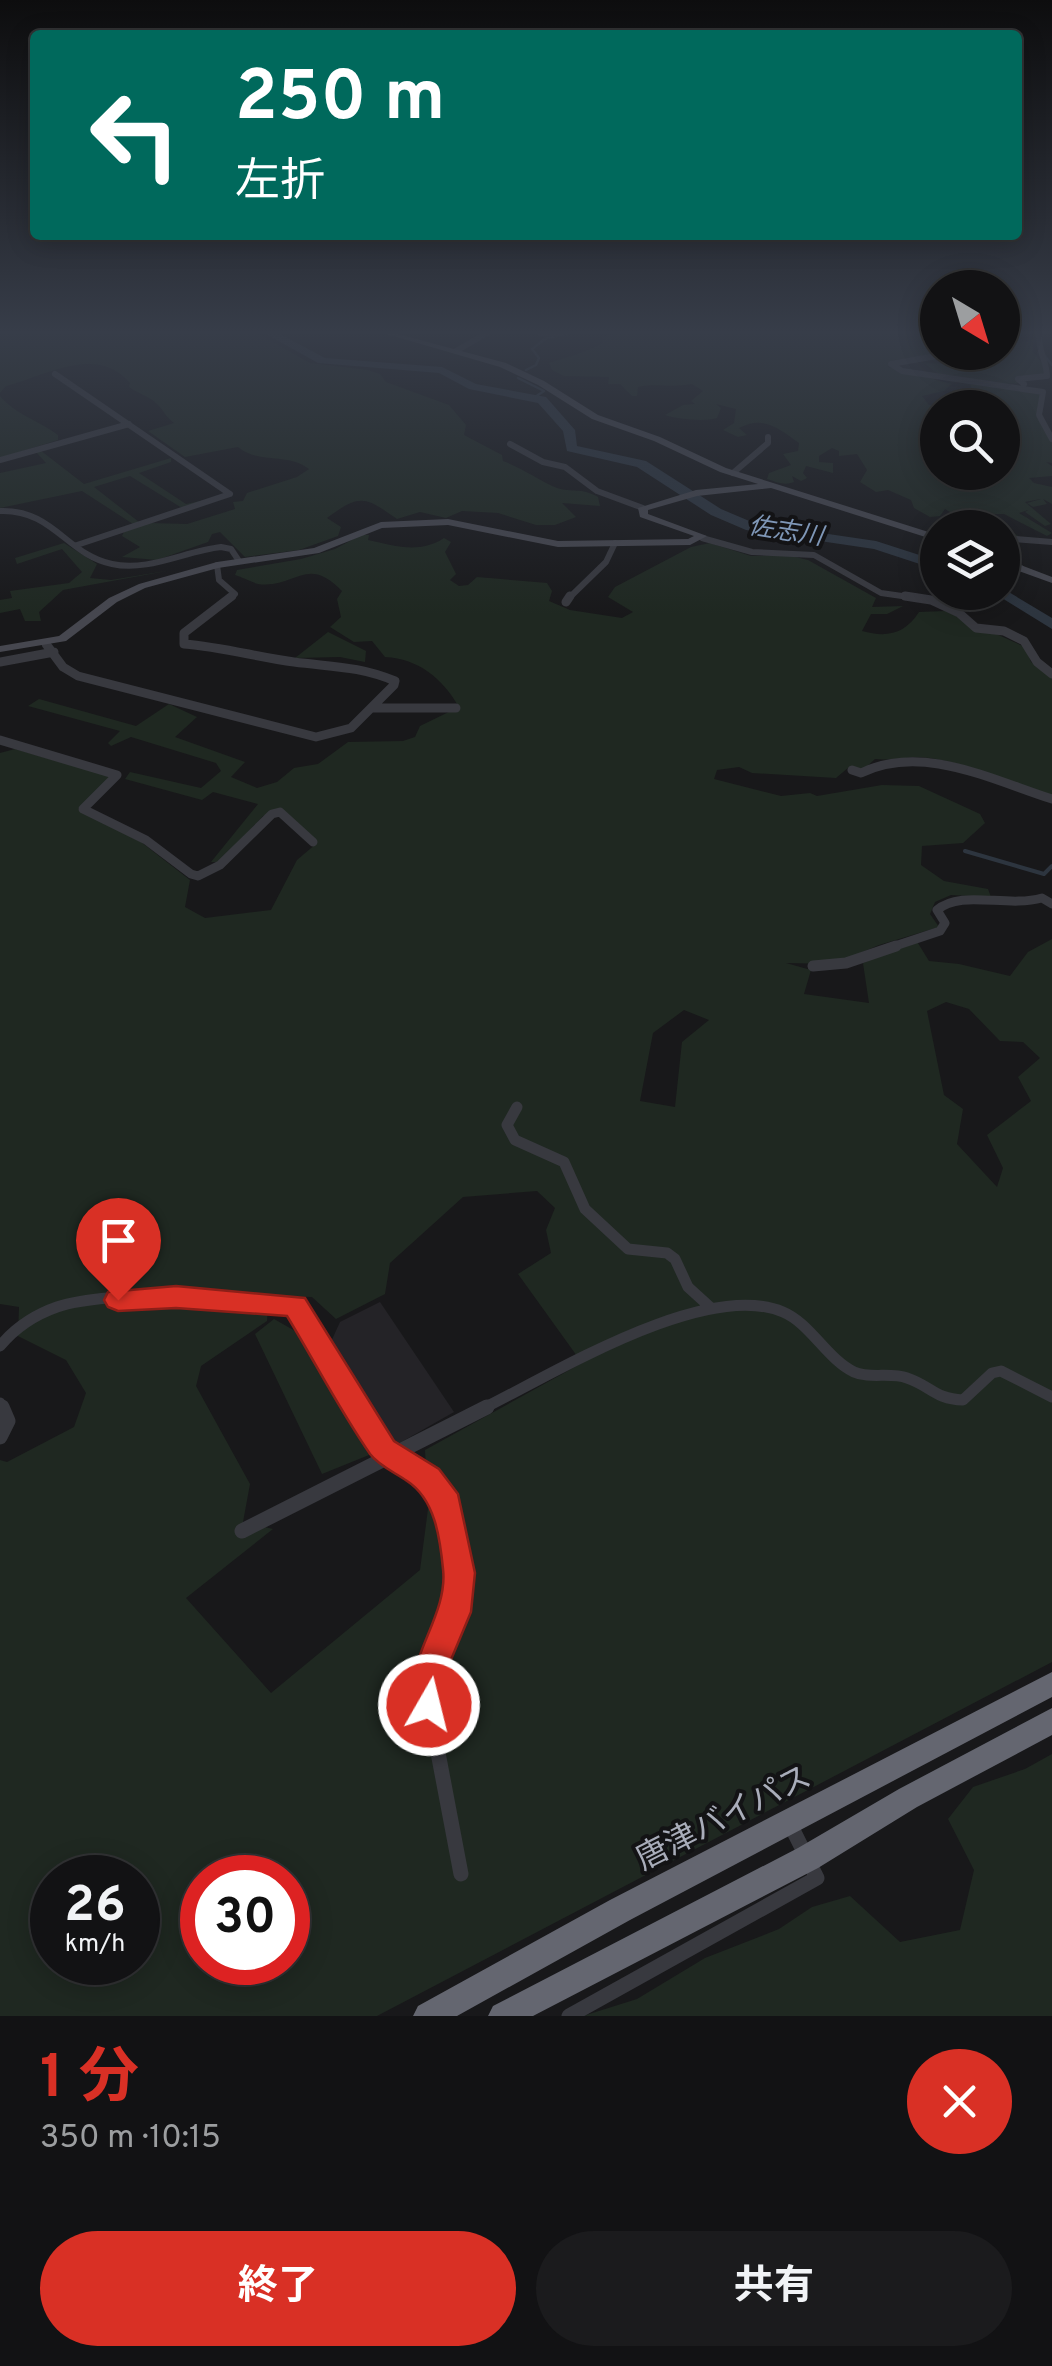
<!DOCTYPE html>
<html lang="ja">
<head>
<meta charset="utf-8">
<style>
	body { margin:0; font-family:Overpass,"Noto Sans JP",sans-serif; background:#1b1b1d; color:#f1f3f6; height:100vh; display:flex; flex-direction:column; font-size:38px; white-space:nowrap }
	* { box-sizing:border-box; margin:0 }
	p { font-size:32px; color:#9c9ea0 }
	.icon { flex:none; width:55px; height:55px; fill:none; stroke:currentColor; stroke-width:2; stroke-linecap:round; stroke-linejoin:round }
	.map { position:relative; height:2016px; overflow:hidden }
	.sheet { display:flex; flex-direction:column; background:#121214; flex:1 }
	.sheet>* { flex:none }
	.banner { position:absolute; left:30px; top:30px; width:992px; height:210px; border-radius:10px; box-shadow:0 5px 25px #0003,0 0 0 2px #313234; background:#00695c; color:#fff; overflow:hidden }
	.needle { width:65px; rotate:142deg }
	.buttons { position:absolute; left:920px; top:270px; display:grid; gap:20px }
	.buttons a { display:grid; place-items:center; width:100px; height:100px; border-radius:50%; background:#121214; box-shadow:0 5px 25px #0003,0 0 0 2px #313234; font-size:50px }
	.speed { position:absolute; left:30px; top:1855px; display:flex; gap:20px; font-size:50px; font-weight:700; text-align:center }
	.speed>* { display:grid; place-content:center; width:130px; height:130px; border-radius:50%; background:#121214; box-shadow:0 5px 25px #0003,0 0 0 2px #313234; line-height:1 }
	.speed small { font-size:25px; font-weight:400 }
	.speed .limit { border:15px solid #d22; background:#fff; color:#111 }
	.pin { position:absolute; display:grid; place-items:center; width:85px; height:85px; color:#fff; margin:-102px -42px; border-radius:50% 50% 50% 0; rotate:-45deg; box-shadow:0 0 10px #0007 }
	.pin .icon { rotate:45deg }
	.me { position:absolute; width:110px; margin:-55px; rotate:8deg; stroke-linejoin:round; filter:drop-shadow(0 0 8px #0008) }
	.turn { display:flex; align-items:center; gap:35px; height:210px; padding:0 40px; font-size:45px }
	.turn .icon { width:130px; height:130px; stroke-width:2.5 }
	.turn b { display:block; font-size:70px; line-height:85px }
	.round { display:grid; place-items:center; flex:none; width:105px; height:105px; border-radius:52px; background:#1b1b1d }
	.summary { display:flex; align-items:center; justify-content:space-between; height:170px; padding:0 40px }
	h1 { font-size:60px; font-weight:700; line-height:75px; color:#d93025 }
	.cta { display:flex; gap:20px; margin-top:auto; padding:20px 40px }
	.cta a { flex:1; height:115px; border-radius:60px; background:#d93025; color:#fff; font-size:40px; font-weight:700; line-height:115px; text-align:center }
	.cta a+a { background:#1b1b1d; color:#f1f3f6 }
	.map>svg:first-child { display:block }
</style>
</head>
<body>
<div class="map">
<svg width="1052" height="2016" viewBox="0 0 1052 2016">
	<rect width="100%" height="100%" fill="#18181a"/>
	<path fill="#242327" d="M380,1302L454,1412L396,1445L330,1344L340,1322Z"/>
	<path fill="#1f2821" fill-rule="evenodd" d="M0,333H257L310,363L368,370L380,374L386,382L449,405L466,425L464,435L502,455L503,461C522,468 540,481 557,488C572,493 581,487 598,497L600,506L562,503L576,517L555,525H536L498,513L462,511L446,518L420,512L397,519C364,496 360,494 327,518L341,527L338,536L299,550L245,557L220,532L212,534L208,542L157,560L122,557L140,547L122,536L124,532L149,523L187,524L235,509L233,502L243,501L247,493L297,477L309,469C286,452 260,465 238,447L185,457L148,431L174,423C166,417 164,411 157,404C151,397 137,393 129,387L130,383C97,344 47,375 6,386L0,393Z
		M618,333H937L938,352H1002L1003,333H1012L1019,344L1032,339L1033,352L1044,366V376L1016,379L1018,383L1007,384L1042,395L1037,416L1052,441V463L1046,462L1052,466V476L1029,478L1034,483L1052,487V504L1043,499L1047,504L1033,507L1027,503L1041,499L1025,502L1051,524L1045,526L1025,512L1028,510L1019,513L1052,533L1047,536L1004,514H991L993,521L1020,537L1003,533L1002,528L974,527L945,509L940,516L930,517L914,508L911,500L888,490L876,492L860,482L867,470L857,454L839,456V451L832,448L819,456V462L833,463V473L806,466L803,473L807,478L801,481L792,476L794,482C785,486 776,482 767,479L769,473L791,465L783,454L798,451L799,443C778,428 764,415 739,428L747,435L738,437L723,430L734,423L736,409L716,404L721,408L717,418C706,422 676,419 665,415L683,405L695,404L691,401L703,391L692,384C673,388 657,383 638,387L637,396H632L620,384H608L609,377L564,376L552,370L549,363C568,357 586,352 603,343L602,337ZM919,357L949,359L952,364L924,363L939,375L1006,384L970,382L972,390L955,406L929,405L922,396L944,391L952,384L888,367L893,360ZM938,408H1002V472H938Z
		M0,396C16,415 38,420 58,435V440L0,458Z
		M40,450L84,484L171,458V462L139,473L186,504L214,498L182,508L130,476L94,487L139,522L133,524L82,491L0,508V473L46,463L36,452Z
		M361,535H369L368,540C395,546 420,554 444,538L451,542L445,552L456,574L450,580L459,586L468,585L477,577L547,583L552,591L549,601L570,610L622,618L633,612L608,597L615,587L691,547L710,543L751,556L787,555L808,560L876,598L872,607L903,606L887,614H871L862,631C887,638 905,634 919,612L945,611L1025,647L1031,662L1052,678V796C1013,783 971,764 930,758C911,755 895,761 875,759L863,770L849,767L836,778L752,773L739,767L717,770L714,779L781,796L810,793L817,796L882,785L919,786L980,814L985,823L963,843L922,846L921,865L944,881L988,889L991,897L951,895L935,902L930,914L939,927L879,945L834,964L786,963L811,970L804,994L869,1003L863,963L916,940L929,961L959,964L1010,976L1028,952L1052,939V1662L377,2016H0V1460L7,1462L74,1427L86,1393L66,1360L18,1336L19,1307L0,1304V753L15,749L109,776L110,779L78,809L141,842L190,880L185,907L205,918L271,910L297,860L317,843L286,812L263,816L220,862H211L258,804L213,792L202,800L125,779L130,772L201,788L221,771L216,763L131,737L111,746L108,743L120,731L28,706L39,699L136,726L169,704L197,717L175,737L245,762L231,777L257,788L277,782L294,768L318,764L348,742L403,741L415,737L420,726L459,707C442,678 419,659 385,657L372,641L354,642L330,627L341,617L337,599L342,591C306,554 296,589 258,584C251,582 242,577 235,575L237,570L301,559L335,549ZM946,1002L969,1009L1000,1041L1023,1042L1040,1058L1018,1077L1031,1101L987,1135L1003,1168L997,1187L957,1144L963,1109L944,1095L927,1011ZM684,1010L709,1020L682,1042L675,1107L640,1101L653,1033ZM537,1191L555,1208L546,1230L551,1253L518,1274L582,1363L425,1450L428,1509L420,1570L271,1693L186,1598L273,1529L243,1522L250,1484L196,1386L201,1366L267,1321L268,1308L185,1293L312,1297L336,1319L385,1294L390,1263L463,1197ZM52,1878H138V1962H52ZM202,1878H288V1962H202Z
		M64,543L97,564L90,578L111,580L172,570L63,590L39,612L41,621H25L20,609L0,613V600L12,598L10,591L69,583L82,572L62,549L17,564L15,558Z
		M328,632L366,651L365,662L340,657L295,658Z
		M274,1319L304,1336L369,1455L322,1474L255,1334Z
		M1052,1754V2016H583L637,1999L705,1958L779,1929L812,1907L850,1896L900,1942L960,1930L974,1870L948,1819L973,1787L1025,1769Z"/>
	<g fill="none" stroke-linecap="round" stroke-linejoin="round">
		<path stroke="#2d353f" stroke-width="2.5" d="M1045,356L1052,365
			M526,370L536,365L539,358L532,349L545,339L568,333
			M518,378L544,391L535,397"/>
		<path stroke="#2d353f" stroke-width="4" d="M965,851L1044,874L1052,866"/>
		<path fill="#2d353f" fill-rule="evenodd" d="M264,333H278L325,358L442,367L476,384L546,397L575,430L577,446L646,461L721,509L754,523L876,541L938,561V570L874,549L746,530L711,515L637,467L567,451L563,431L538,403L469,389L439,373L318,363Z
			M1002,588L1052,618V629L997,595L995,592H1002Z"/>
		<path stroke="#38393f" stroke-width="6" d="M541,333H558
			M456,351L487,333
			M959,352L891,364L902,371L1043,392
			M55,374L230,494L77,545
			M1024,384L1018,379L1047,376C1046,358 1038,352 1039,333
			M1043,392L1039,415L1052,439
			M510,444L543,462L565,467L597,491L643,508
			M0,460L129,424
			M733,473L768,443V437
			M0,511C53,509 67,555 112,564C148,572 185,551 221,547L231,549L239,561
			M702,538L752,552L814,555L881,593L923,599
			M1002,538L1052,542
			M217,565L219,580L235,594L229,599
			M1002,577L1021,568
			M568,599L606,562L615,543
			M957,599L971,592"/>
		<path stroke="#38393f" stroke-width="9" d="M905,596L931,600L959,613L976,628L1004,631L1024,641L1037,662L1052,674
			M566,602L570,596
			M944,605L962,596
			M46,644L63,667L78,676L316,737L351,728L394,685L395,681C359,666 332,667 294,662C257,657 222,647 184,644V633L232,596
			M0,662L54,652
			M373,708H456
			M0,740L117,775L83,809L146,840L191,874L198,876L220,865L272,814L280,812L313,842
			M852,770L861,773C922,743 992,780 1052,799
			M889,948L940,931L945,923L937,910C961,889 1006,908 1042,898L1052,904"/>
		<path stroke="#38393f" stroke-width="11" d="M813,966L846,963L896,946
			M517,1107L507,1125L515,1140L564,1162L585,1209L628,1249L667,1253L675,1259L688,1287L710,1307
			M0,1346C15,1328 34,1315 57,1307C108,1290 254,1292 303,1313L360,1409
			M0,1403L3,1409
			M482,1409C553,1374 706,1279 783,1312C810,1323 827,1359 854,1372C869,1379 891,1372 907,1378C931,1386 935,1399 963,1400L992,1373L1001,1371L1052,1397"/>
		<path stroke="#38393f" stroke-width="15" d="M358,1407L384,1450L428,1478L448,1507L460,1573L455,1612L433,1662L429,1705L461,1874
			M0,1437L8,1421L2,1407
			M242,1531L487,1407
			M569,2016L817,1878L790,1824"/>
		<path fill="#46474f" fill-rule="evenodd" d="M383,333H394L506,363L544,381L598,415L660,437L726,468L938,535V541L771,488L697,496L648,510V514L707,536L690,545L558,547L448,525L382,528L319,553L218,568L145,588L117,602L66,641L0,652V646L59,636L109,598L139,584L217,562L314,548L381,522L448,519L558,541L688,539L694,536L640,517L638,508L696,490L758,484L720,472L654,441L592,419L538,385L500,367Z
			M1002,558L1052,577V583L1002,565Z"/>
		<path fill="#646670" fill-rule="evenodd" d="M1052,1672V1697L630,1920L457,2016H413L418,2006L610,1900Z
			M1052,1708V1735L917,1807L818,1868L533,2016H488L493,2006L798,1848L899,1789Z"/>
	</g>
	<linearGradient id="sky" x2="0" y2="1"><stop stop-color="#0d0d0e"/><stop offset="0.54" stop-color="#373d49"/><stop offset="1" stop-color="#373d49" stop-opacity="0"/></linearGradient>
	<rect width="1052" height="615" fill="url(#sky)"/>
	<path fill="#d93025" stroke="#8d1f18" stroke-width="2.5" d="M176,1286L305,1298L394,1441L439,1469L458,1494L475,1573L471,1612L450,1662L441,1716L429,1721L417,1716C396,1667 449,1620 443,1569C440,1538 435,1499 407,1481C396,1473 379,1466 370,1454C340,1411 315,1362 287,1316L176,1308L118,1311L108,1307L104,1300L108,1292Z"/>
	<g text-anchor="middle" stroke-width="8" stroke-linejoin="round" paint-order="stroke">
		<g font-size="25" font-style="italic" fill="#7f97b7" stroke="#131315">
			<text transform="translate(786 530) rotate(9)" y="9">佐志川</text>
		</g>
		<g font-size="32" fill="#a9adba" stroke="#131315">
			<text transform="translate(723 1817) rotate(-27)" y="11">唐津バイパス</text>
		</g>
	</g>
</svg>
<div class="buttons">
<a><svg class="needle" viewBox="-14 -14 28 28"><path d="M0-13l5 13h-10z" fill="#e53935"/><path d="M0 13l5-13h-10z" fill="#9c9ea0"/></svg></a>
<a><svg class="icon" aria-label="search" viewBox="0 0 24 24"><circle cx="10" cy="10" r="6"/><path d="M15 15l6 6"/></svg></a>
<a><svg class="icon" aria-label="layers" viewBox="0 0 24 24"><path d="M12 4l9 5-9 5-9-5zM3 14l9 5 9-5"/></svg></a>
</div>
<div class="speed"><div>26<small>km/h</small></div><div class="limit">30</div></div>
<div class="pin" style="left:118px;top:1300px;background:#d93025"><svg class="icon" aria-label="arrive" viewBox="0 0 24 24"><path d="M6 21V4h12l-3 4 3 4H6"/></svg></div>
<svg class="me" style="left:429px;top:1705px" viewBox="-20 -20 40 40"><circle r="17" fill="#d93025" stroke="#fff" stroke-width="3"/><path d="M0-11L8 9 0 5-8 9z" fill="#fff"/></svg>
<div class="banner">
<div class="turn"><svg class="icon" aria-label="left" viewBox="0 0 24 24"><path d="M17 20v-9H6M10 6l-5 5 5 5"/></svg><div><b>250 m</b>左折</div></div>
</div>
</div>
<section class="sheet">
<div class="summary"><div><h1>1 分</h1><p>350 m · 10:15</p></div><a class="round" style="background:#d93025;color:#fff"><svg class="icon" aria-label="close" viewBox="0 0 24 24"><path d="M6 6l12 12M18 6L6 18"/></svg></a></div>
<div class="cta"><a>終了</a><a>共有</a></div>
</section>
</body>
</html>
